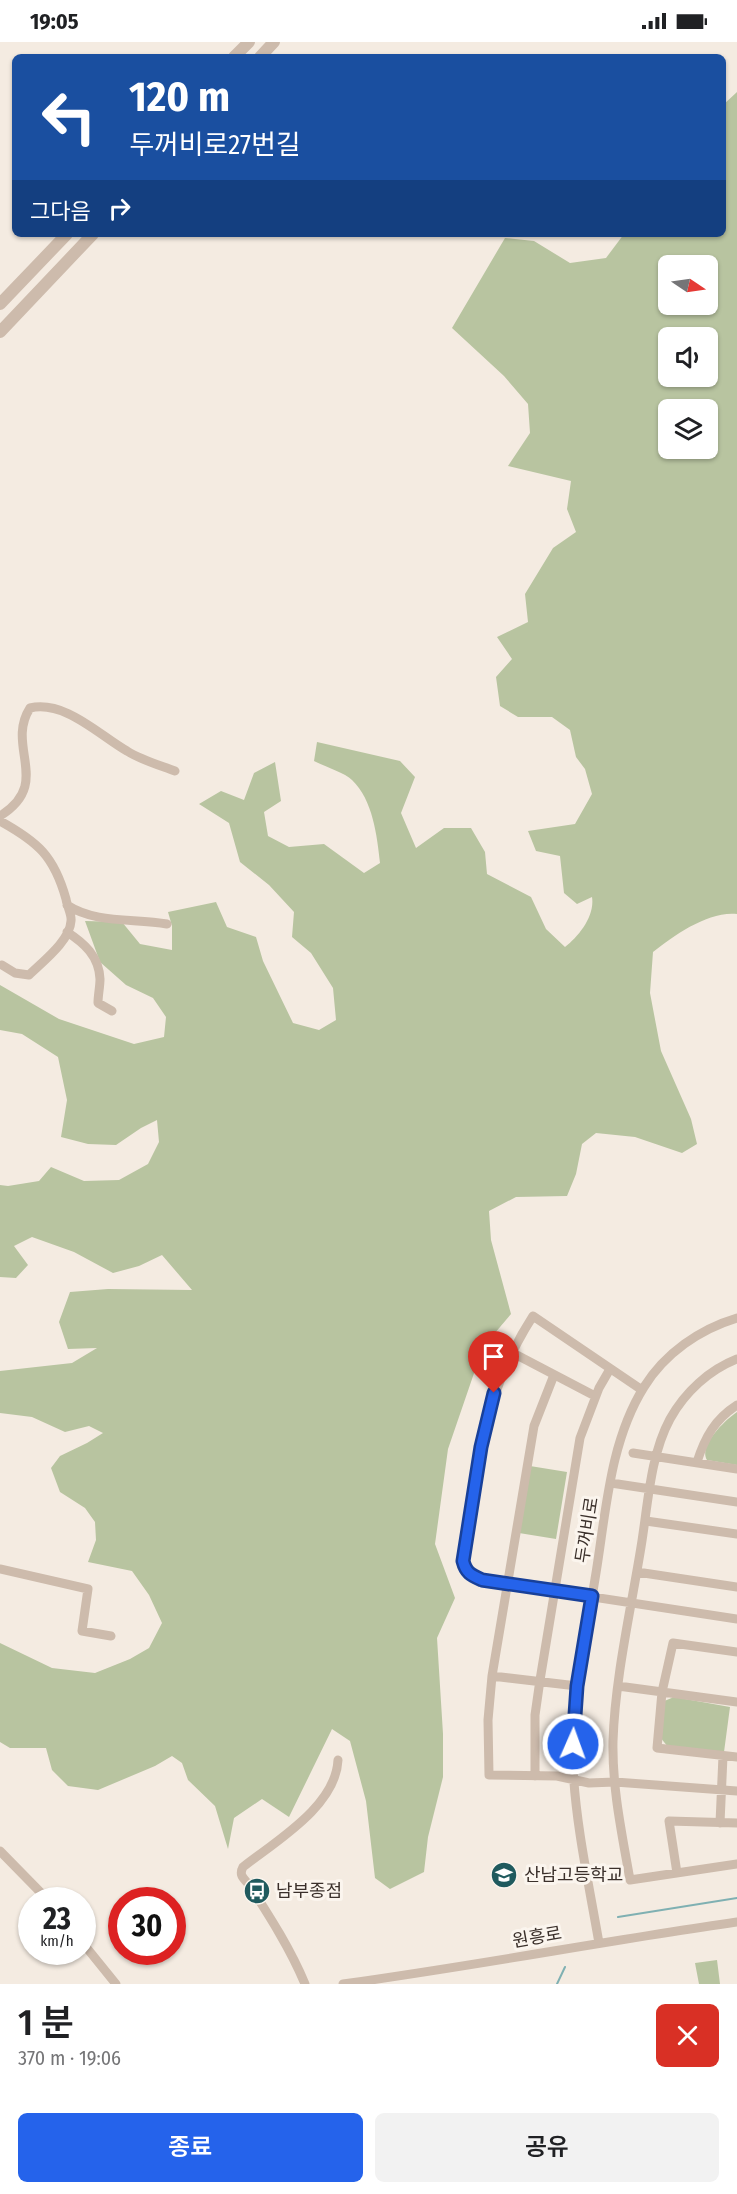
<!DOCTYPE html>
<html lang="ko">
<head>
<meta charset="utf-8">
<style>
	body { margin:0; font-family:"Fira Sans Condensed","Noto Sans KR",sans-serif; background:#f2f2f2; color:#202124; height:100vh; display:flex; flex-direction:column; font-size:22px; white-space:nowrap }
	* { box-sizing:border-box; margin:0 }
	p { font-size:20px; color:#757577 }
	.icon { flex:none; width:33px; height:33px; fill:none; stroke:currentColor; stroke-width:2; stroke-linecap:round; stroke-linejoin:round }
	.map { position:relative; height:1942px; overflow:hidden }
	.sheet { display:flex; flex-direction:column; background:#fff; flex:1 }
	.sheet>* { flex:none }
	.hud { position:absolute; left:12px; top:12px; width:714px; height:183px; border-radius:9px; box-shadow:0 2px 4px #0004; background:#1a4fa0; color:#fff; overflow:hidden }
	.needle { width:39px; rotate:103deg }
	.fabs { position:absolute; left:658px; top:213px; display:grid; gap:12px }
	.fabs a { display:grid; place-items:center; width:60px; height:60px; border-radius:9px; background:#fff; box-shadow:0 2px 4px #0004; font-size:30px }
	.speed { position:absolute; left:18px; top:1845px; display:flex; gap:12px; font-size:30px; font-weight:700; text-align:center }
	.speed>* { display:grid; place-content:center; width:78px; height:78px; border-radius:50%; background:#fff; box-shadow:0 2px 4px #0004; line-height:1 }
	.speed small { font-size:15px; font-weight:400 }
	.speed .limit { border:9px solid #d22; background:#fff; color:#111 }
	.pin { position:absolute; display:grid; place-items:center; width:51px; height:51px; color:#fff; margin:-62px -26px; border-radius:50% 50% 50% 0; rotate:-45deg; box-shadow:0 0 6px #0007 }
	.pin .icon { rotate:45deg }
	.me { position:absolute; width:66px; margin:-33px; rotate:2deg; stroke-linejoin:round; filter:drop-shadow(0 0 4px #0008) }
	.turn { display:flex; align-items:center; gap:21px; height:126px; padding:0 18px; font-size:27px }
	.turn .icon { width:78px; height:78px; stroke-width:2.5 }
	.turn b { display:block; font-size:42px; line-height:51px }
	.then { display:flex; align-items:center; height:57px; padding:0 18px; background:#0003; gap:12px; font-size:22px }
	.round { display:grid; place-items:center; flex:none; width:63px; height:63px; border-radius:9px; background:#f2f2f2 }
	.overview { display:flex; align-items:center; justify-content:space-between; height:102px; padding:0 18px }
	h1 { font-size:36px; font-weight:600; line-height:45px }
	.button { display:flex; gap:12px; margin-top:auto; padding:12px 18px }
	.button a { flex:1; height:69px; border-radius:9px; background:#2563eb; color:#fff; font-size:24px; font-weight:600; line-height:69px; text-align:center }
	.button a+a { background:#f2f2f2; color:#202124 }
	.status { display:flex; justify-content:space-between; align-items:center; height:42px; padding:0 30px; background:#fff; direction:ltr }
	.status svg { height:16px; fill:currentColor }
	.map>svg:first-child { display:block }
</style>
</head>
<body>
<div class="status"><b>19:05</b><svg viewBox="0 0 49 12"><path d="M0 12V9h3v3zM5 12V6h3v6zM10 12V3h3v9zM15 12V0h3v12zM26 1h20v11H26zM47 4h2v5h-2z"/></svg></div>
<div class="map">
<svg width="737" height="1942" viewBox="0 0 737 1942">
	<rect width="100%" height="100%" fill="#f4ebe1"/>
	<path fill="#b8c4a0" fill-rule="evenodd" d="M737,50V872C708,869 675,893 653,910L650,951L661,1009L691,1077L697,1102L682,1111L635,1095L596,1091L582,1102L576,1132L567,1154L516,1155L489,1169L491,1198L511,1272L483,1305L448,1407L435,1502L455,1556L437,1596L443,1692V1735L428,1795L424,1830L390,1847L375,1836L366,1759L350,1699L332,1687L289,1775L262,1757L234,1776L228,1807L215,1764L188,1738L182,1721L172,1714L155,1724L98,1748L68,1744L52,1728L46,1706H10L0,1700V1601L52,1626L95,1631L130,1617L149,1606L162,1581L149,1553L132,1529L88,1520L96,1498L95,1480L85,1466L60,1450L51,1426L60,1414L87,1401L103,1391L89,1384L65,1390L32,1375L0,1371V1329L72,1321L97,1306L68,1307L59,1280L70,1250L108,1247L192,1248L162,1213L139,1224L113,1231L74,1210L32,1195L14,1204L28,1223L16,1236L0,1235V1143L8,1144L39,1139L51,1125L84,1139L119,1138L148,1122L159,1100L157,1078L141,1086L116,1103L88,1102L61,1095L67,1058L58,1015L22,992L0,988V943L59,977L134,1002L164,995L166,975L153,956L126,943L100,920L85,879L122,880L140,902L172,908V884L168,870L216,860L227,885L256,895L263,919L293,981L319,988L336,978L333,946L311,911L292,895L294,870L269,843L240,820L229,781L199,762L221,749L244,758L254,731L275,720L281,759L264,770L268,794L289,805L324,802L364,831L380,821C377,794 373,758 352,738C345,731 324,724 314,719L317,700L400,719L415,735L401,771L416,806L444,786H471L485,810L487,832L531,855L546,887L565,905C579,894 595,874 592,855L577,862L564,851L560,814L536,809L528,789L575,782L592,752L585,727L576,715L570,688L552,675H518L500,664L496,635L512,617L497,595L528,580L525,552L553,506L576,490L567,467L571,439L508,424L530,391L528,362L504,334L452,286L505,196L534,199L570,221L606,216L624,192H723V63ZM669,224H708V262H669ZM669,296H708V334H669ZM669,368H708V406H669Z
		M737,1370V1423L707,1418C698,1404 725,1378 737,1370Z
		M530,1424L567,1430L556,1497L519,1491Z
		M674,1655L730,1665L724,1710L668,1705L660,1695L662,1660Z
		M717,1918L720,1942H699L695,1921Z"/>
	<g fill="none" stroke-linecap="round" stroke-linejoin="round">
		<path stroke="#7fb0b2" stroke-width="2" d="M618,1875L737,1856
			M557,1942L565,1925"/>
		<path stroke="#cdbbac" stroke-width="9" d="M0,774C53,741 5,705 30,666C65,658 99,693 127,709C141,718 159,723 175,729
			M0,779C38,800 54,814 66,857C67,864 72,873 71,879C70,899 42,920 29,933L15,931L2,923
			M67,863C96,882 134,876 167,882
			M67,890C84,901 99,914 100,937C100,945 98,953 98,961L112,969
			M511,1310L595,1354
			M737,1317C709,1328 685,1350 670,1377C650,1414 648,1463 641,1505C631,1567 615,1636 613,1699C612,1746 622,1792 630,1838L737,1822
			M642,1348L533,1274C484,1349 477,1425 464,1510C462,1526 467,1532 482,1538L737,1577
			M633,1411L737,1427
			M697,1420C705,1395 715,1377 737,1363
			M611,1441L737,1460
			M646,1479L737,1492
			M0,1527L88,1547L82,1589L111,1594
			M637,1530L737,1545
			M737,1610L673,1601L662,1650L657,1706L737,1715
			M492,1634L534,1384L554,1333
			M577,1644L492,1634L488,1678L489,1733L557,1734L589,1741L615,1740L737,1749
			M618,1644L737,1660
			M535,1734V1673L540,1638L580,1396L599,1346L610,1327
			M720,1781L723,1714
			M0,1809L48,1858
			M677,1831L669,1779L737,1781
			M82,1900L116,1942
			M599,1901C589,1843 576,1784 573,1726C571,1662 585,1599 595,1537C606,1472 609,1401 644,1345C665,1311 700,1287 737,1276
			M305,1942C291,1908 270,1875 250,1844C245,1837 238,1834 243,1825C276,1799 336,1764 338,1718
			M343,1942C474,1924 605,1899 737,1880"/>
		<path stroke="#cdbbac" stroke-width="12" d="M234,15L249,0
			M260,15L274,0
			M0,262L67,192
			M0,290L93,192"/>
	</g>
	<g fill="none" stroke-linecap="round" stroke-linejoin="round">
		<defs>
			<path id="route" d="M494,1351L481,1405L463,1519C466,1531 471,1533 482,1538L592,1554L577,1644L573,1702"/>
		</defs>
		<use href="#route" stroke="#184099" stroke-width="15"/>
		<use href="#route" stroke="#2563eb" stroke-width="10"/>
	</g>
	<defs>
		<symbol id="school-disc" viewBox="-11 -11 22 22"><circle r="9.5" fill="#1f5a5e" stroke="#fbf5ee"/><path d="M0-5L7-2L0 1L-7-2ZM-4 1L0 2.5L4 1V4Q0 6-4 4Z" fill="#fff"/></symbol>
		<symbol id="bus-disc" viewBox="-11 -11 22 22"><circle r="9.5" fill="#1f5a5e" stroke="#fbf5ee"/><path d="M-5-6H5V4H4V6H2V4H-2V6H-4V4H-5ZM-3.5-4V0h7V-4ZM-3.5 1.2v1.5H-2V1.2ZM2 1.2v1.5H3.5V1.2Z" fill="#fff"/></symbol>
	</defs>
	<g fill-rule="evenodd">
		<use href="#school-disc" x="489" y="1818" width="30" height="30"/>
		<use href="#bus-disc" x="242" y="1834" width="30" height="30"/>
	</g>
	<g text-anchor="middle" stroke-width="6" stroke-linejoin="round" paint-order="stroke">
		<g font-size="18" fill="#3b302b" stroke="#fbf5ee">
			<text transform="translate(587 1488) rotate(-81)" y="6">두꺼비로</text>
			<text transform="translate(537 1895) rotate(-10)" y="6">원흥로</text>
		</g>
		<g font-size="18" fill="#3b302b" stroke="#fbf5ee" text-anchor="start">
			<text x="524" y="1839">산남고등학교</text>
			<text x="276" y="1855">남부종점</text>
		</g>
	</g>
</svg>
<div class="fabs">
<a><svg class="needle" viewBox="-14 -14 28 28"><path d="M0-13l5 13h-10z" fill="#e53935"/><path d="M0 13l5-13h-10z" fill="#757577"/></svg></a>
<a><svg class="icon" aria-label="sound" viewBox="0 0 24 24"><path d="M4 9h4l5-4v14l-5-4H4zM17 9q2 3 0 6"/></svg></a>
<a><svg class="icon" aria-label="layers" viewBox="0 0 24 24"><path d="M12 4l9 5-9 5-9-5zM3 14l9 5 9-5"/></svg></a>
</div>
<div class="speed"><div>23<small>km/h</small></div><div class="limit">30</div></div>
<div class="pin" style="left:494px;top:1351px;background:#d93025"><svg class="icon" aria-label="arrive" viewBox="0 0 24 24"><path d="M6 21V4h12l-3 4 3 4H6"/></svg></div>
<svg class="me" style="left:573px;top:1702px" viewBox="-20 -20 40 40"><circle r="17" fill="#2563eb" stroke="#fff" stroke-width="3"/><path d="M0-11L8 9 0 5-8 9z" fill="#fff"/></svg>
<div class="hud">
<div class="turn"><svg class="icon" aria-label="left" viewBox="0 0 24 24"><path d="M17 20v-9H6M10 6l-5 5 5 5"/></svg><div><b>120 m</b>두꺼비로27번길</div></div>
<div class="then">그다음<svg class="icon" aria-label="right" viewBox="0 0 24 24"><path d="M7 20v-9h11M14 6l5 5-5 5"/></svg></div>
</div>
</div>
<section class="sheet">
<div class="overview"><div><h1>1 분</h1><p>370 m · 19:06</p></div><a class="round" style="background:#d93025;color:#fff"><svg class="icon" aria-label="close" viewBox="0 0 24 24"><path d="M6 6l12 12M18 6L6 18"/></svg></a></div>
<div class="button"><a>종료</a><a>공유</a></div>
</section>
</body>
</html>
